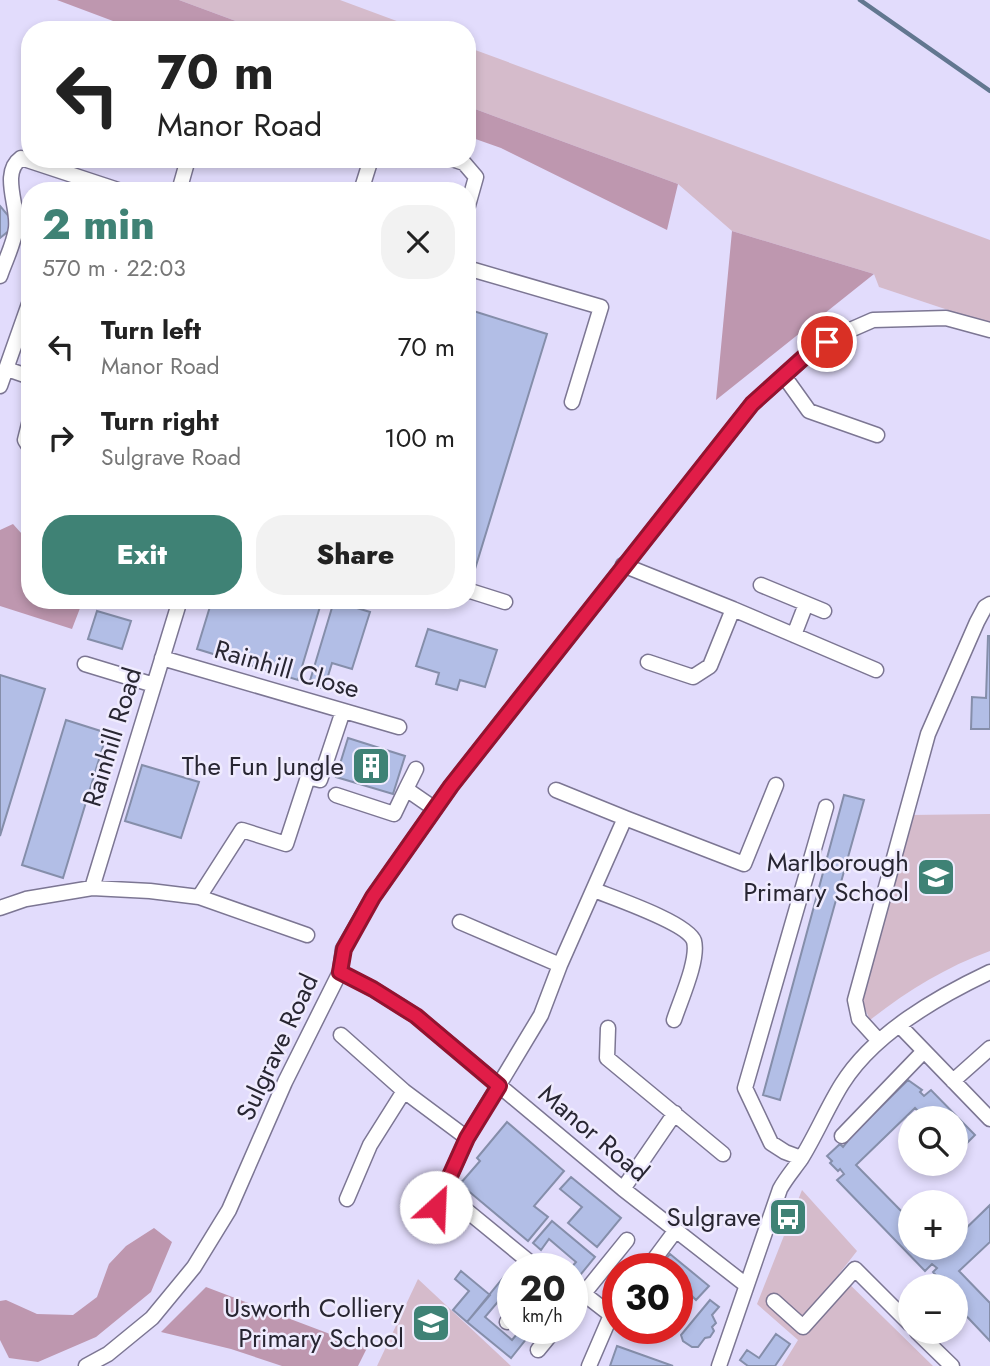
<!DOCTYPE html>
<html lang="en">
<head>
<meta charset="utf-8">
<style>
	body { margin:0; font-family:Jost,sans-serif; background:#f2f2f2; color:#222; height:100vh; display:flex; flex-direction:column; font-size:26px; white-space:nowrap }
	* { box-sizing:border-box; margin:0 }
	p { font-size:23px; color:#767676 }
	.icon { flex:none; width:38px; height:38px; fill:none; stroke:currentColor; stroke-width:2; stroke-linecap:round; stroke-linejoin:round }
	.map { position:relative; flex:1; overflow:hidden }
	.sheet { position:absolute; left:21px; top:182px; width:455px; height:427px; display:flex; flex-direction:column; background:#fff; border-radius:28px; box-shadow:0 4px 10px #0003 }
	.sheet>* { flex:none }
	.banner { position:absolute; left:21px; top:21px; width:455px; height:147px; border-radius:28px; box-shadow:0 4px 10px #0003; background:#fff; color:#222; overflow:hidden }
	.fabs { position:absolute; left:898px; top:1106px; display:grid; gap:14px }
	.fabs a { display:grid; place-items:center; width:70px; height:70px; border-radius:50%; background:#fff; box-shadow:0 4px 10px #0003; font-size:35px }
	.speed { position:absolute; left:497px; top:1253px; display:flex; gap:14px; font-size:35px; font-weight:700; text-align:center }
	.speed>* { display:grid; place-content:center; width:91px; height:91px; border-radius:50%; background:#fff; box-shadow:0 4px 10px #0003; line-height:1 }
	.speed small { font-size:18px; font-weight:400 }
	.speed .limit { border:10px solid #d22; background:#fff; color:#111 }
	.pin { position:absolute; display:grid; place-items:center; width:60px; height:60px; color:#fff; margin:-30px; border:4px solid #fff; border-radius:50%; box-shadow:0 2px 7px #0007 }
	.me { position:absolute; width:77px; margin:-38px; rotate:25deg; stroke-linejoin:round; filter:drop-shadow(0 0 5px #0008) }
	.turn { display:flex; align-items:center; gap:24px; height:147px; padding:0 21px; font-size:32px }
	.turn .icon { width:91px; height:91px; stroke-width:2.5 }
	.turn b { display:block; font-size:49px; line-height:60px }
	.round { display:grid; place-items:center; flex:none; width:74px; height:74px; border-radius:28px; background:#f2f2f2 }
	.summary { display:flex; align-items:center; justify-content:space-between; height:119px; padding:0 21px }
	h1 { font-size:42px; font-weight:800; line-height:52px; color:#3f8275 }
	.cta { display:flex; gap:14px; margin-top:auto; padding:14px 21px }
	.cta a { flex:1; height:80px; border-radius:28px; background:#3f8275; color:#fff; font-size:28px; font-weight:800; line-height:80px; text-align:center }
	.cta a+a { background:#f2f2f2; color:#222 }
	ul { padding:0; list-style:none }
	li { display:flex; align-items:center; gap:21px; height:91px; padding:0 21px }
	li div { flex:1 }
	li b { display:block; font-size:26px }
	li em { font-style:normal }
	.map>svg:first-child { display:block }
</style>
</head>
<body>
<div class="map">
<svg width="990" height="1366" viewBox="0 0 990 1366">
	<rect width="100%" height="100%" fill="#e2dcfc"/>
	<path fill="#d5bbcb" d="M179,0H340L421,30H260Z
		M467,47L990,240V324L879,287L874,274L732,231L678,184L467,106Z
		M990,814V951C946,967 907,991 870,1020L860,998L910,815Z
		M802,1190L857,1251L839,1274L933,1366H782L798,1340L757,1304Z
		M418,1279L511,1366H377Z"/>
	<path fill="#be97af" d="M57,0H179L260,30H137Z
		M467,106L678,184L667,230L501,148L467,136Z
		M732,231L874,274L716,400Z
		M13,524L30,543V600H79L82,603L72,629L0,606V530Z
		M154,1228L172,1242L151,1292L96,1337L38,1362L9,1358L0,1340V1301L6,1300L37,1314L73,1315L97,1297L109,1264L126,1246Z
		M206,1287L367,1348L358,1366H282L231,1349L161,1332Z"/>
	<g fill="none" stroke-linecap="round" stroke-linejoin="round">
		<path stroke="#627790" stroke-width="4.5" d="M860,0L990,91"/>
	</g>
	<path fill="#b2bee6" stroke="#858eaa" stroke-width="2" d="M0,206L16,225L0,238Z
		M467,309L547,334L475,569L467,566Z
		M212,600H322L298,680L197,649Z
		M334,601L370,612L352,669L332,663L324,689L309,684Z
		M97,611L131,621L122,649L88,639Z
		M428,629L497,650L485,687L460,680L457,690L436,684L439,673L416,666Z
		M988,636H990V729H971L972,697L986,698Z
		M0,675L45,689L0,836Z
		M66,720L107,733L63,878L22,865Z
		M348,738L405,756L393,794L336,777Z
		M142,765L199,782L181,838L125,821Z
		M844,795L864,800L780,1100L763,1095Z
		M908,1080L922,1090L920,1092L924,1096L931,1090L975,1135L958,1152L956,1150V1118H925L915,1108L856,1165L910,1220V1248H937L941,1252L946,1248H956V1238L990,1205V1242L959,1271L990,1303V1341L956,1305V1286H943L948,1281L944,1277L940,1280L933,1272L937,1268L932,1264L925,1271L837,1180L844,1174L840,1169L838,1171L830,1163L832,1161L827,1156L840,1144L843,1147L847,1142L846,1141Z
		M507,1122L564,1171L534,1206L548,1217L528,1241L460,1184L480,1161L477,1158Z
		M571,1177L621,1218L597,1247L568,1223L582,1207L560,1189Z
		M552,1221L595,1257L572,1285V1269H570L576,1262L549,1239L541,1250L533,1243Z
		M670,1254L709,1286L696,1300L692,1296L678,1312L677,1269L659,1268Z
		M511,1268L513,1284L485,1317L512,1340L522,1328H535L511,1358L467,1322Z
		M461,1271L490,1295L467,1322L453,1310L469,1291L455,1279Z
		M710,1300L719,1307L712,1315L716,1323L712,1327L714,1331L710,1337L705,1338L698,1347H692L683,1341L681,1335Z
		M776,1334L790,1344L775,1366H748L740,1360L747,1350L759,1358Z
		M617,1346L673,1366H610Z"/>
	<g fill="none" stroke-linecap="round" stroke-linejoin="round">
		<defs>
			<path id="minor" d="M452,159L464,163L476,177L467,209
				M179,191L188,159
				M361,191L371,159
				M467,268L601,307L572,402
				M0,276C5,261 14,244 16,228C19,207 0,173 21,158L121,191
				M7,369L30,377
				M784,376L809,411L877,435
				M0,386L30,301
				M30,420L25,440L30,448
				M623,565L733,609L876,670
				M761,585L824,611
				M467,590L505,602
				M794,635L806,604
				M162,658L399,727
				M648,662L693,677L710,666L733,609
				M85,664L154,685
				M416,769L406,789L435,809
				M556,790L625,818
				M336,795L394,814L406,789
				M92,888L180,600
				M594,890C614,898 688,923 694,941C699,960 680,1001 674,1020
				M199,897L242,830L286,844L308,777L320,780L343,711
				M0,908L26,899L92,888L150,891L199,897L307,935
				M460,922L560,965
				M340,972L373,989L416,1016L623,1189L746,1285
				M900,1026L990,1119
				M608,1028L607,1058L723,1154
				M341,1035L404,1091L467,1138
				M879,1041L859,1019L855,1000L928,734L977,622L985,607L990,604
				M953,1081L990,1048
				M842,1136L924,1051
				M801,1158L785,1152L771,1143L745,1088L826,807
				M623,1189L675,1113
				M444,1192L538,1269
				M347,1199L370,1145L404,1091
				M429,1223L467,1138L541,1015L560,965L625,818L744,864L776,785
				M647,1269L676,1230
				M584,1294L611,1315
				M774,1301L803,1327L855,1269L910,1324
				M572,1308L627,1240
				M507,1322L513,1314
				M917,1332L952,1366
				M538,1350L556,1328
				M86,1366L108,1354L152,1318L194,1267L229,1210L285,1082L340,972L343,949L373,897L451,786L752,404L813,350L841,334L873,320L946,318L990,330
				M589,1366L611,1315L618,1306
				M719,1366L780,1189C786,1178 794,1169 801,1159C816,1135 827,1108 842,1084C874,1033 937,997 990,972"/>
		</defs>
		<use href="#minor" stroke="#7c7693" stroke-width="17"/>
		<use href="#minor" stroke="#fff" stroke-width="14"/>
	</g>
	<g fill="none" stroke-linecap="round" stroke-linejoin="round">
		<defs>
			<path id="route" d="M436,1207L467,1138L499,1086L416,1016L373,989L340,972L344,949L373,897L451,786L752,404L813,349L827,342"/>
		</defs>
		<use href="#route" stroke="#92132f" stroke-width="18"/>
		<use href="#route" stroke="#e11d48" stroke-width="12"/>
	</g>
	<defs>
		<symbol id="building-square" viewBox="-11 -11 22 22"><rect x="-9" y="-9" width="18" height="18" rx="4" fill="#3f8275" stroke="#efebfe"/><path d="M-4-6H4V6H1V3H-1V6H-4ZM-2.5-4.3h1.7v1.8h-1.7ZM.8-4.3h1.7v1.8H.8ZM-2.5-1h1.7V.8h-1.7ZM.8-1h1.7V.8H.8Z" fill="#fff"/></symbol>
		<symbol id="school-square" viewBox="-11 -11 22 22"><rect x="-9" y="-9" width="18" height="18" rx="4" fill="#3f8275" stroke="#efebfe"/><path d="M0-5L7-2L0 1L-7-2ZM-4 1L0 2.5L4 1V4Q0 6-4 4Z" fill="#fff"/></symbol>
		<symbol id="bus-square" viewBox="-11 -11 22 22"><rect x="-9" y="-9" width="18" height="18" rx="4" fill="#3f8275" stroke="#efebfe"/><path d="M-5-6H5V4H4V6H2V4H-2V6H-4V4H-5ZM-3.5-4V0h7V-4ZM-3.5 1.2v1.5H-2V1.2ZM2 1.2v1.5H3.5V1.2Z" fill="#fff"/></symbol>
	</defs>
	<g fill-rule="evenodd">
		<use href="#building-square" x="349" y="744" width="44" height="44"/>
		<use href="#school-square" x="914" y="855" width="44" height="44"/>
		<use href="#bus-square" x="766" y="1195" width="44" height="44"/>
		<use href="#school-square" x="409" y="1301" width="44" height="44"/>
	</g>
	<g text-anchor="middle" stroke-width="5" stroke-linejoin="round" paint-order="stroke">
		<g font-size="26" fill="#282632" stroke="#efebfe">
			<text transform="translate(287 669) rotate(16)" y="9">Rainhill Close</text>
			<text transform="translate(112 737) rotate(-73)" y="9">Rainhill Road</text>
			<text transform="translate(277 1047) rotate(-65)" y="9">Sulgrave Road</text>
			<text transform="translate(594 1133) rotate(40)" y="9">Manor Road</text>
		</g>
		<g font-size="26" fill="#282632" stroke="#efebfe" text-anchor="end">
			<text x="344" y="775">The Fun Jungle</text>
			<text x="909" y="871">Marlborough<tspan x="909" dy="30">Primary School</tspan></text>
			<text x="761" y="1226">Sulgrave</text>
			<text x="404" y="1317">Usworth Colliery<tspan x="404" dy="30">Primary School</tspan></text>
		</g>
	</g>
</svg>
<div class="fabs">
<a><svg class="icon" aria-label="search" viewBox="0 0 24 24"><circle cx="10" cy="10" r="6"/><path d="M15 15l6 6"/></svg></a>
<a>+</a>
<a>−</a>
</div>
<div class="speed"><div>20<small>km/h</small></div><div class="limit">30</div></div>
<div class="pin" style="left:827px;top:342px;background:#d93025"><svg class="icon" aria-label="arrive" viewBox="0 0 24 24"><path d="M6 21V4h12l-3 4 3 4H6"/></svg></div>
<svg class="me" style="left:436px;top:1207px" viewBox="-20 -20 40 40"><circle r="19" fill="#fff"/><path d="M0-13L10 11 0 6-10 11z" fill="#e11d48"/></svg>
<div class="banner">
<div class="turn"><svg class="icon" aria-label="left" viewBox="0 0 24 24"><path d="M17 20v-9H6M10 6l-5 5 5 5"/></svg><div><b>70 m</b>Manor Road</div></div>
</div>
<section class="sheet">
<div class="summary"><div><h1>2 min</h1><p>570 m · 22:03</p></div><a class="round"><svg class="icon" aria-label="close" viewBox="0 0 24 24"><path d="M6 6l12 12M18 6L6 18"/></svg></a></div>
<ul>
<li><svg class="icon" aria-label="left" viewBox="0 0 24 24"><path d="M17 20v-9H6M10 6l-5 5 5 5"/></svg><div><b>Turn left</b><p>Manor Road</p></div><em>70 m</em></li>
<li><svg class="icon" aria-label="right" viewBox="0 0 24 24"><path d="M7 20v-9h11M14 6l5 5-5 5"/></svg><div><b>Turn right</b><p>Sulgrave Road</p></div><em>100 m</em></li>
</ul>
<div class="cta"><a>Exit</a><a>Share</a></div>
</section>
</div>
</body>
</html>
